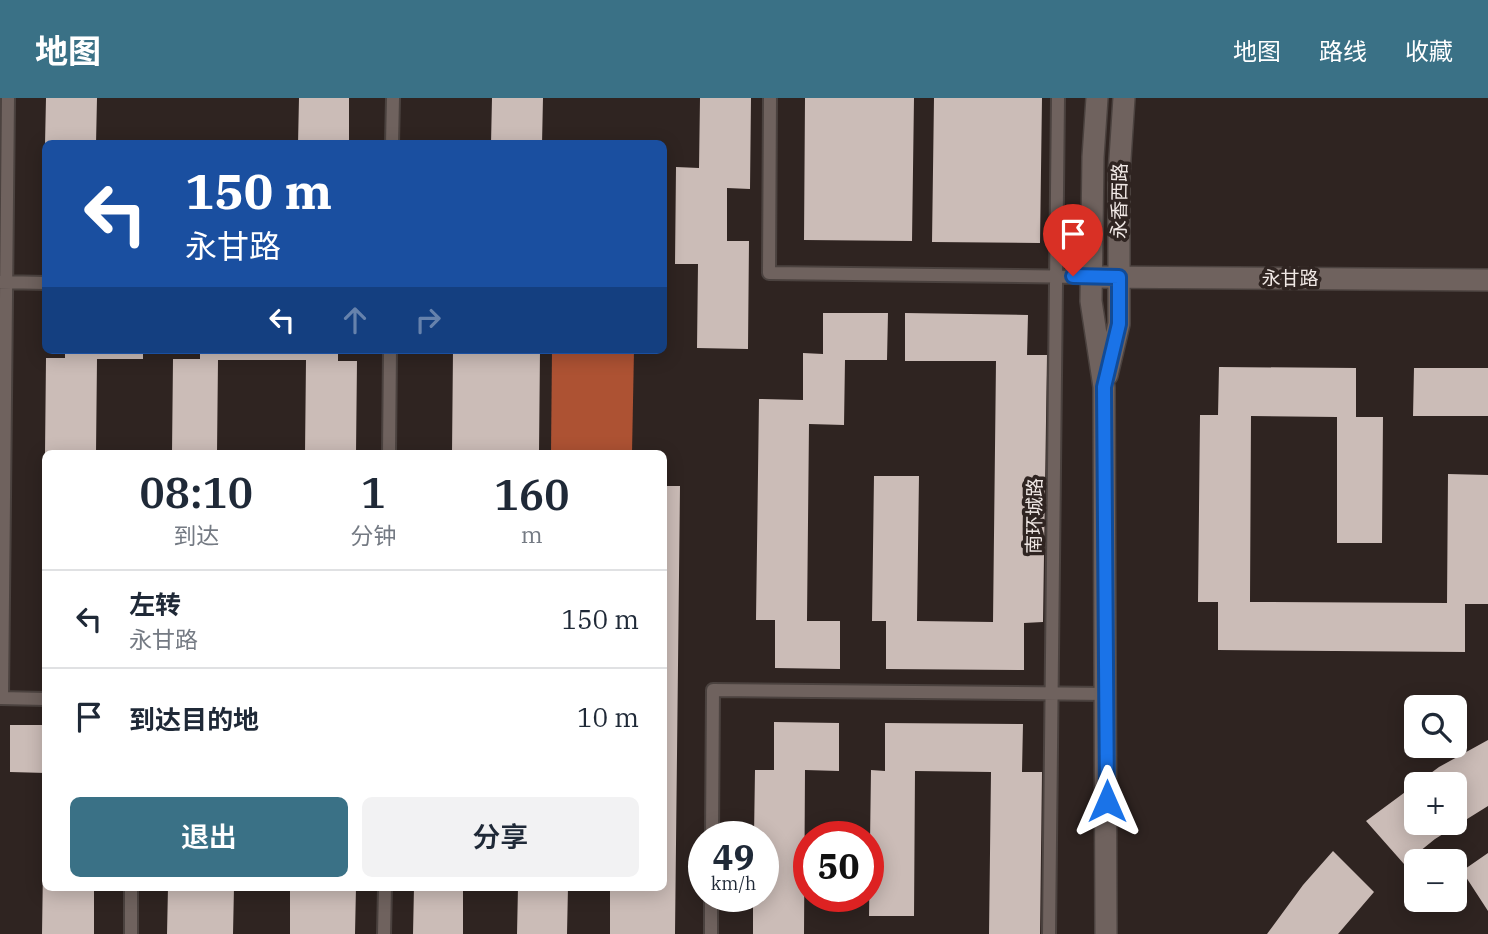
<!DOCTYPE html>
<html lang="zh">
<head>
<meta charset="utf-8">
<style>
	body { margin:0; font-family:"IBM Plex Serif","Noto Sans SC",serif; background:#f2f2f3; color:#1f2937; height:100vh; display:flex; flex-direction:column; font-size:26px; white-space:nowrap }
	* { box-sizing:border-box; margin:0 }
	p { font-size:23px; color:#747a83 }
	.icon { flex:none; width:38px; height:38px; fill:none; stroke:currentColor; stroke-width:2; stroke-linecap:round; stroke-linejoin:round }
	.map { position:relative; flex:1; overflow:hidden }
	.drawer { position:absolute; left:42px; top:352px; width:625px; height:441px; display:flex; flex-direction:column; background:#fff; border-radius:10px; box-shadow:0 4px 18px #0003 }
	.drawer>* { flex:none }
	.banner { position:absolute; left:42px; top:42px; width:625px; height:214px; border-radius:10px; box-shadow:0 4px 18px #0003; background:#1a4fa0; color:#fff; overflow:hidden }
	.fabs { position:absolute; left:1404px; top:597px; display:grid; gap:14px }
	.fabs a { display:grid; place-items:center; width:63px; height:63px; border-radius:10px; background:#fff; box-shadow:0 4px 18px #0003; font-size:35px }
	.speed { position:absolute; left:688px; top:723px; display:flex; gap:14px; font-size:35px; font-weight:700; text-align:center }
	.speed>* { display:grid; place-content:center; width:91px; height:91px; border-radius:50%; background:#fff; box-shadow:0 4px 18px #0003; line-height:1 }
	.speed small { font-size:18px; font-weight:400 }
	.speed .limit { border:10px solid #d22; background:#fff; color:#111 }
	.pin { position:absolute; display:grid; place-items:center; width:60px; height:60px; color:#fff; margin:-72px -30px; border-radius:50% 50% 50% 0; rotate:-45deg; box-shadow:0 0 7px #0007 }
	.pin .icon { rotate:45deg }
	.me { position:absolute; width:77px; margin:-38px; rotate:0deg; stroke-linejoin:round; filter:drop-shadow(0 0 5px #0008) }
	.turn { display:flex; align-items:center; gap:24px; height:147px; padding:0 28px; font-size:32px }
	.turn .icon { width:91px; height:91px; stroke-width:2.5 }
	.turn b { display:block; font-size:49px; line-height:60px }
	.lanes { display:flex; align-items:center; height:66px; padding:0 28px; background:#0003; justify-content:center; gap:35px; direction:ltr }
	.lanes .off { opacity:.35 }
	.eta { display:flex; justify-content:space-evenly; align-items:center; height:119px; text-align:center }
	.eta b { font-size:42px; font-weight:600; line-height:49px }
	.button { display:flex; gap:14px; margin-top:auto; padding:14px 28px }
	.button a { flex:1; height:80px; border-radius:10px; background:#3a7186; color:#fff; font-size:28px; font-weight:600; line-height:80px; text-align:center }
	.button a+a { background:#f2f2f3; color:#1f2937 }
	ul { padding:0; list-style:none }
	li { display:flex; align-items:center; gap:21px; height:98px; padding:0 28px; border-top:2px solid #e0e1e3 }
	li div { flex:1 }
	li b { display:block; font-size:26px }
	li em { font-style:normal }
	header { display:flex; align-items:center; gap:42px; box-sizing:border-box; height:98px; padding:0 35px; background:#3a7186; color:#fff }
	header strong { font-size:33px }
	nav { display:flex; gap:38px; margin-inline-start:auto; font-size:24px }
	.map>svg:first-child { display:block }
</style>
</head>
<body>
<header>
<strong>地图</strong>
<nav><a>地图</a><a>路线</a><a>收藏</a></nav>
</header>
<div class="map">
<svg width="1488" height="836" viewBox="0 0 1488 836">
	<rect width="100%" height="100%" fill="#2f2421"/>
	<path fill="#ad5233" d="M552,252H634L632,355H551Z"/>
	<path fill="#cbbcb7" fill-rule="evenodd" d="M46,0H97L96,46H45Z
		M299,0H349V46H298Z
		M492,0H543L542,46H491Z
		M700,0H751L750,91L727,90V143H749L748,251L697,250L698,166H675L676,69L699,70Z
		M805,0H914L912,143L804,142Z
		M934,0H1042L1040,145L932,144Z
		M823,215H888L887,262H845L844,327L809,326L807,523H840V571L775,570V522H756L759,301L803,302V255L823,256Z
		M905,215L1028,217L1027,257H1047L1043,524L1024,525V572L886,571V523H872L874,378H919L917,523L993,524L996,263H905Z
		M65,252H143V261H97L96,355H45L46,260H65Z
		M200,252H338V263H357L356,355H305L306,262H218L217,355H172L173,261H200Z
		M453,252H540L539,355H452Z
		M1219,269L1356,270V319H1383L1382,445H1337V319L1251,318L1250,504L1447,505L1448,376L1488,377V506H1465V554L1218,552V504H1198L1200,317H1218Z
		M1414,270H1488V318H1413Z
		M663,388H680L675,836H610V789H663Z
		M774,624L839,625V673L805,672L804,836H753V798H763V738H754L755,672H774Z
		M885,625L1023,626L1022,674H1042L1040,836H989L991,674L915,673L914,818H869L871,672L885,673Z
		M10,627H46V675L10,674Z
		M1488,642V708L1435,741L1404,766L1366,723L1439,669ZM1416,686H1454V724H1416Z
		M1333,753L1374,794L1338,836H1267L1303,787Z
		M1488,755V813L1462,773Z
		M43,767L46,789H94V836H42Z
		M168,789H234L233,836H167Z
		M290,789H356L355,836H290Z
		M414,789H463V836H413Z
		M518,789H568L567,836H517Z"/>
	<g fill="none" stroke-linecap="round" stroke-linejoin="round">
		<defs>
			<path id="service" d="M770,0L769,175L1091,179
				M392,46L393,0
				M0,184L46,185
				M389,355L390,252
				M0,600L46,601
				M2,600L8,0
				M712,738L713,592L1107,596
				M131,836V789
				M384,836L385,789
				M711,836V798
				M1049,836L1058,0"/>
			<path id="minor" d="M1091,179L1488,182"/>
			<path id="secondary" d="M1097,0L1093,59L1091,203L1104,289L1106,836
				M1107,277L1119,226V76L1124,0"/>
		</defs>
		<use href="#service" stroke="#4b423f" stroke-width="16"/>
		<use href="#minor" stroke="#4b423f" stroke-width="24"/>
		<use href="#secondary" stroke="#4b423f" stroke-width="24"/>
		<use href="#service" stroke="#6f625e" stroke-width="12"/>
		<use href="#minor" stroke="#6f625e" stroke-width="21"/>
		<use href="#secondary" stroke="#6f625e" stroke-width="21"/>
	</g>
	<g fill="none" stroke-linecap="round" stroke-linejoin="round">
		<defs>
			<path id="route" d="M1073,178L1119,179V226L1104,289L1107,703"/>
		</defs>
		<use href="#route" stroke="#114b97" stroke-width="18"/>
		<use href="#route" stroke="#1a73e8" stroke-width="12"/>
	</g>
	<g text-anchor="middle" stroke-width="7" stroke-linejoin="round" paint-order="stroke">
		<g font-size="19" fill="#f0e8e5" stroke="#2f2421">
			<text transform="translate(1119 103) rotate(-89)" y="7">永香西路</text>
			<text x="1290" y="187">永甘路</text>
			<text transform="translate(1034 418) rotate(-89)" y="7">南环城路</text>
		</g>
	</g>
</svg>
<div class="fabs">
<a><svg class="icon" aria-label="search" viewBox="0 0 24 24"><circle cx="10" cy="10" r="6"/><path d="M15 15l6 6"/></svg></a>
<a>+</a>
<a>−</a>
</div>
<div class="speed"><div>49<small>km/h</small></div><div class="limit">50</div></div>
<div class="pin" style="left:1073px;top:178px;background:#d93025"><svg class="icon" aria-label="arrive" viewBox="0 0 24 24"><path d="M6 21V4h12l-3 4 3 4H6"/></svg></div>
<svg class="me" style="left:1107px;top:703px" viewBox="-20 -20 40 40"><path d="M0-17L14 15 0 8-14 15z" fill="#1a73e8" stroke="#fff" stroke-width="4"/></svg>
<div class="banner">
<div class="turn"><svg class="icon" aria-label="left" viewBox="0 0 24 24"><path d="M17 20v-9H6M10 6l-5 5 5 5"/></svg><div><b>150 m</b>永甘路</div></div>
<div class="lanes"><svg class="icon" aria-label="left" viewBox="0 0 24 24"><path d="M17 20v-9H6M10 6l-5 5 5 5"/></svg><svg class="icon off" aria-label="ahead" viewBox="0 0 24 24"><path d="M12 20V5M6 11l6-6 6 6"/></svg><svg class="icon off" aria-label="right" viewBox="0 0 24 24"><path d="M7 20v-9h11M14 6l5 5-5 5"/></svg></div>
</div>
<section class="drawer">
<div class="eta">
<div><b>08:10</b><p>到达</p></div>
<div><b>1</b><p>分钟</p></div>
<div><b>160</b><p>m</p></div>
</div>
<ul>
<li><svg class="icon" aria-label="left" viewBox="0 0 24 24"><path d="M17 20v-9H6M10 6l-5 5 5 5"/></svg><div><b>左转</b><p>永甘路</p></div><em>150 m</em></li>
<li><svg class="icon" aria-label="arrive" viewBox="0 0 24 24"><path d="M6 21V4h12l-3 4 3 4H6"/></svg><div><b>到达目的地</b></div><em>10 m</em></li>
</ul>
<div class="button"><a>退出</a><a>分享</a></div>
</section>
</div>
</body>
</html>
